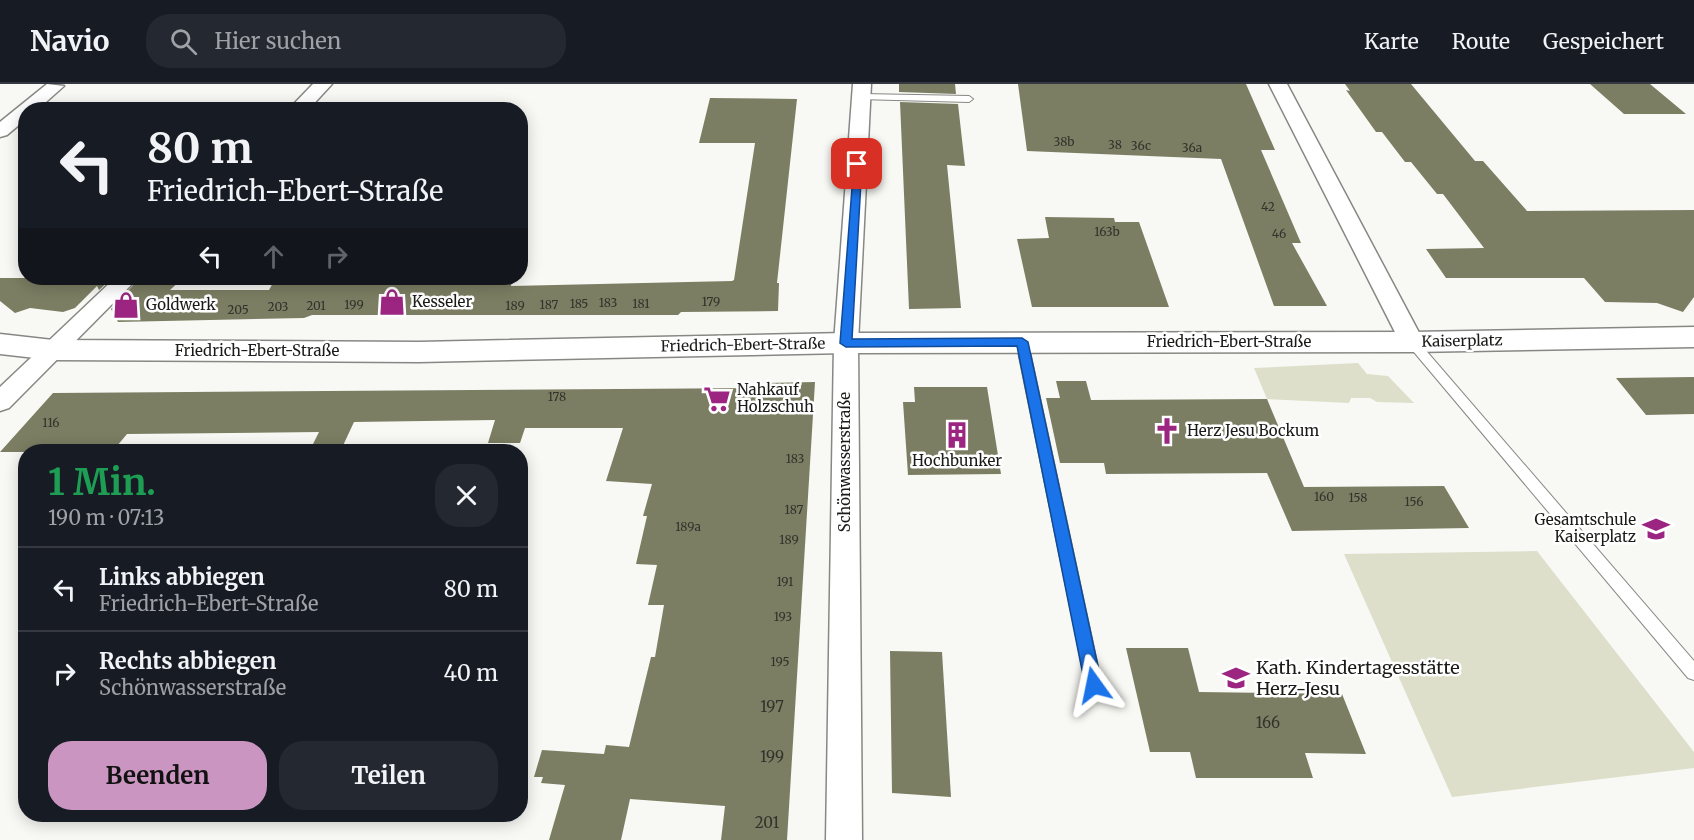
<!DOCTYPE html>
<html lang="de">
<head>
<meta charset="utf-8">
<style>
	body { margin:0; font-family:Merriweather,serif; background:#242831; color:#f1f3f6; height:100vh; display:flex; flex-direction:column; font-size:22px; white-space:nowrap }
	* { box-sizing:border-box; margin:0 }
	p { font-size:20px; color:#9ea1a6 }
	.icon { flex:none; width:33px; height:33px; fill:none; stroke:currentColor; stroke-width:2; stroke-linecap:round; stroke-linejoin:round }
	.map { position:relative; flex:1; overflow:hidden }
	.details { position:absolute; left:18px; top:360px; width:510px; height:378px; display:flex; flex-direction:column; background:#171b24; border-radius:24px; box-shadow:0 3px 15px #0003 }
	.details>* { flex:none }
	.guide { position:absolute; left:18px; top:18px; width:510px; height:183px; border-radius:24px; box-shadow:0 3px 15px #0003; background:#171b24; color:#f1f3f6; overflow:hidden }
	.pin { position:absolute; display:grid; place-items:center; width:51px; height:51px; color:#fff; margin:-26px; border-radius:12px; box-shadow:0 3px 9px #0006 }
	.me { position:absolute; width:66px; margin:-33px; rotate:348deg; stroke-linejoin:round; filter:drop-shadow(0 0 4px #0008) }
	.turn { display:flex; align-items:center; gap:21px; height:126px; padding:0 30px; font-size:27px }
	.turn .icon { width:78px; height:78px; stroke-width:2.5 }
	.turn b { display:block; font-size:42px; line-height:51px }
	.lanes { display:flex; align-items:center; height:57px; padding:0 30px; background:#0003; justify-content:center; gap:30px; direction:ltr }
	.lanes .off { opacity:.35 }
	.round { display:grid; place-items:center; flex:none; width:63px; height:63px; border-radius:24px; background:#242831 }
	.head { display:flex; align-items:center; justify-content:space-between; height:102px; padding:0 30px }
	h1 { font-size:36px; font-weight:700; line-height:45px; color:#1e9e55 }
	.action { display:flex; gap:12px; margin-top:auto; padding:12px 30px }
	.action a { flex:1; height:69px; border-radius:24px; background:#ca96c1; color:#111; font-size:24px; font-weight:700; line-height:69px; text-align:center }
	.action a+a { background:#242831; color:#f1f3f6 }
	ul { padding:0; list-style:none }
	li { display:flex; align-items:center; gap:18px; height:84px; padding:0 30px; border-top:2px solid #363941 }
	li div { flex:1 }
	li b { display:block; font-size:22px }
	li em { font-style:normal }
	header { display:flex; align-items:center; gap:36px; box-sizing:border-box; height:84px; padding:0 30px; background:#171b24; border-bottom:2px solid #363941 }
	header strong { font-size:28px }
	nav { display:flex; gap:33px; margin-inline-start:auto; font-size:21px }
	.search { width:420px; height:54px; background:#242831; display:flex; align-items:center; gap:15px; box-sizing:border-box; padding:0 21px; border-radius:24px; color:#9ea1a6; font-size:22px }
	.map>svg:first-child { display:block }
</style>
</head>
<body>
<header>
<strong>Navio</strong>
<div class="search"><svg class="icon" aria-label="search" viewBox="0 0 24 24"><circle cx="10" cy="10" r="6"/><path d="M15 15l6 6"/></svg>Hier suchen</div>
<nav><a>Karte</a><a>Route</a><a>Gespeichert</a></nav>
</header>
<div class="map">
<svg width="1694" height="756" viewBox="0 0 1694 756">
	<rect width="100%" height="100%" fill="#f8f9f4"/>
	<path fill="#dddfcb" d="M1358,279L1367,290L1388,292L1414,319L1377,318L1370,314H1351L1349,319L1267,315L1254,284Z
		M1537,467L1694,668V684L1452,713L1344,470Z"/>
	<path fill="#7c7e63" d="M899,0H955L956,10L899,8Z
		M1018,0H1246L1275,66H1261L1301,159H1292L1327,222H1274L1221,75L1027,67Z
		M1345,0H1411L1475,77H1483L1527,127L1694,126V213L1683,228L1657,219L1605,218L1584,194H1446L1426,165L1484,164L1443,110H1437L1411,78H1405L1382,48H1376L1346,6L1350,7Z
		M1590,0H1650L1686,30H1624Z
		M710,14L797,15L777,199H779L778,227L681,228L678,231H312L304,234L118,238L111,225L140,194H183L170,206H269L274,197H330L332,194H442L440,198H512L511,202L732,197L734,196L755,59H699Z
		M900,18L958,20L965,82L947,81L961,224L909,225Z
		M1045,133L1114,134L1115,138H1139L1169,223H1032L1017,155L1049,154Z
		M0,194H112L99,206L97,202L75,224L63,228L30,224L15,229L0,217Z
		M1694,293V330L1646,331L1616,294Z
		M1056,297H1086L1091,316L1267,315L1304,403L1444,402L1469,444L1292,447L1267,389L1106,390L1104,379H1060L1046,314H1060Z
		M815,298L787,756H721L725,722L630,715L621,756H549L565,701L541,699L543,693H534L542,666L604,670L606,661L629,663L651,573H655L664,521H648L657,481L636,480L647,432H643L652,400L606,397L623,344H525L520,359H488L495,336L354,338L340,368H309L319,348L127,350L112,368H0L53,309L764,304L765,299Z
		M914,303H987L1001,390L908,391L903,318H915Z
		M1126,564H1188L1199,608L1342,610L1366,670L1305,669L1313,694H1196L1190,668H1150Z
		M890,567L942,568L951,713L892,709Z"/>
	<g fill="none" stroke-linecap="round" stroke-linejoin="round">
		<defs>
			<path id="lane" d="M862,10L969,12L973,15L969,18L859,15L858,13Z
				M1022,254L1028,258L1102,601L1100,606L1094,608L1088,606L1086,601L1016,258Z
				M1412,254L1416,255L1694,577V596L1688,594L1408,261L1406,258Z"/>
			<path id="street" d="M47,0L64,2L37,26H26V35L7,51L0,53V38Z
				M313,0H332L308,26H288Z
				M853,0H871L858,259L862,756H826L834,259Z
				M1269,0H1287L1424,258L1420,264L1412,266L1404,264L1400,258Z
				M115,194H138L9,324L0,327V303Z"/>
			<path id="secondary" d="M1694,243V263L1412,268L846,269L419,278L53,276L0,270V250L53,256L419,258L846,249L1412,248Z"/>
		</defs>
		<use href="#lane" stroke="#878884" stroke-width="2"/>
		<use href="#street" stroke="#878884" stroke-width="3"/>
		<use href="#secondary" stroke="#878884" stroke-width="3"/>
		<use href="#lane" fill="#fff" fill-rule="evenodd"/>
		<use href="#street" fill="#fff" fill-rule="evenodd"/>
		<use href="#secondary" fill="#fff" fill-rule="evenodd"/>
	</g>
	<path fill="#1a73e8" stroke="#114b97" stroke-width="1.5" d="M854,78L862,80L852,255L1022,254L1028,258L1102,601L1100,607L1094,609L1088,607L1085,601L1017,262L846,263L840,259Z"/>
	<defs>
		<symbol id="shop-bare" viewBox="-9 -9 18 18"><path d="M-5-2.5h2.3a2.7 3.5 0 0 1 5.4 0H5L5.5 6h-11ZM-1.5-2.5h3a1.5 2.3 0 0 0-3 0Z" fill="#9b2580" stroke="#fff" stroke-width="2.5" paint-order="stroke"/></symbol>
		<symbol id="supermarket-bare" viewBox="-9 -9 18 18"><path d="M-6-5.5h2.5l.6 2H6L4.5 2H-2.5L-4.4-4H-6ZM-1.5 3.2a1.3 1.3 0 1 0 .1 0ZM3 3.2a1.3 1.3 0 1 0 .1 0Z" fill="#9b2580" stroke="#fff" stroke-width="2.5" paint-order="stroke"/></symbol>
		<symbol id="church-bare" viewBox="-9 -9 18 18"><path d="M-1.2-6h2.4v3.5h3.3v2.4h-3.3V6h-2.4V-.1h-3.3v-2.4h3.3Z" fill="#9b2580" stroke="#fff" stroke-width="2.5" paint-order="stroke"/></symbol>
		<symbol id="building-bare" viewBox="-9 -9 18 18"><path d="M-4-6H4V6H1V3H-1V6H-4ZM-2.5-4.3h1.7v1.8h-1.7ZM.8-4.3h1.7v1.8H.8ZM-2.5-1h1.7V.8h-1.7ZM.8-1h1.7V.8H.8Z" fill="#9b2580" stroke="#fff" stroke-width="2.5" paint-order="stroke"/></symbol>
		<symbol id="school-bare" viewBox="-9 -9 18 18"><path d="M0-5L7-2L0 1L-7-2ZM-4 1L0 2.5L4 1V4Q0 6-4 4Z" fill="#9b2580" stroke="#fff" stroke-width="2.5" paint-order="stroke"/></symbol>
	</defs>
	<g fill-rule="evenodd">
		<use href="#shop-bare" x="373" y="199" width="38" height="38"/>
		<use href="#shop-bare" x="107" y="202" width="38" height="38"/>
		<use href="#supermarket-bare" x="698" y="296" width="38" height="38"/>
		<use href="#church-bare" x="1148" y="328" width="38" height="38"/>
		<use href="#building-bare" x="938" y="332" width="38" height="38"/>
		<use href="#school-bare" x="1637" y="426" width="38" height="38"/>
		<use href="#school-bare" x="1217" y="575" width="38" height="38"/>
	</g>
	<g text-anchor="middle" stroke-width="5" stroke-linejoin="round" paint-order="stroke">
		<g font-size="12" fill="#32332c">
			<text x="1064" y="62">38b</text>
			<text x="1115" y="65">38</text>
			<text x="1141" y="66">36c</text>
			<text x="1192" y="68">36a</text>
			<text x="1268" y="127">42</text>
			<text x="1107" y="152">163b</text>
			<text x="1279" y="154">46</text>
			<text x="711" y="222">179</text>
			<text x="608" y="223">183</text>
			<text x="579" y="224">185</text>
			<text x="641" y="224">181</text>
			<text x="354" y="225">199</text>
			<text x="549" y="225">187</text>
			<text x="316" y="226">201</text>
			<text x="515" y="226">189</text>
			<text x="278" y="227">203</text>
			<text x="238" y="230">205</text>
			<text x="557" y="317">178</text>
			<text x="51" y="343">116</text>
			<text x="795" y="379">183</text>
			<text x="1324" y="417">160</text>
			<text x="1358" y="418">158</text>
			<text x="1414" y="422">156</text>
			<text x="794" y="430">187</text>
			<text x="688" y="447">189a</text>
			<text x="789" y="460">189</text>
			<text x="785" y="502">191</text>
			<text x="783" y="537">193</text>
			<text x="780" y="582">195</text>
		</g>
		<g font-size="15" fill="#1a1a19" stroke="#fff" text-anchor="start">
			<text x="412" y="223">Kesseler</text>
			<text x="146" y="226">Goldwerk</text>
			<text x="737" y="311">Nahkauf<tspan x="737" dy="17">Holzschuh</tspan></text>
			<text x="1187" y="352">Herz Jesu Bockum</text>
			<text x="957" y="382" text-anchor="middle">Hochbunker</text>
			<text x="1636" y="441" text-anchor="end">Gesamtschule<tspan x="1636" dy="17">Kaiserplatz</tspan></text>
		</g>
		<g font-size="15" fill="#1a1a19" stroke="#fff">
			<text transform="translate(1462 257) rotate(-1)" y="5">Kaiserplatz</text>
			<text x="1229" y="263">Friedrich-Ebert-Straße</text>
			<text transform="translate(743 261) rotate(-1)" y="5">Friedrich-Ebert-Straße</text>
			<text x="257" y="272">Friedrich-Ebert-Straße</text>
			<text transform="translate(845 378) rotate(-90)" y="5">Schönwasserstraße</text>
		</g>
		<g font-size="15" fill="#32332c">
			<text x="772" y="628">197</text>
			<text x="1268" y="644">166</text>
			<text x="772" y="678">199</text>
			<text x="767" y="744">201</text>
		</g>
		<g font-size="18" fill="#1a1a19" stroke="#fff" text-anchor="start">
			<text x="1256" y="590">Kath. Kindertagesstätte<tspan x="1256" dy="21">Herz-Jesu</tspan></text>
		</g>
	</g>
</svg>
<div class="pin" style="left:857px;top:80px;background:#d93025"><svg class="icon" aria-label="arrive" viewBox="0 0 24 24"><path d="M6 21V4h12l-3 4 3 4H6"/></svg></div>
<svg class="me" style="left:1094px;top:601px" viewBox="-20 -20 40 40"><path d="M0-17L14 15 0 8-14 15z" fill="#1a73e8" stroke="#fff" stroke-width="4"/></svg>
<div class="guide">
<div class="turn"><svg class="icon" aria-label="left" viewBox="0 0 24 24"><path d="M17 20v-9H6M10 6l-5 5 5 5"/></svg><div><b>80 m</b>Friedrich-Ebert-Straße</div></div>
<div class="lanes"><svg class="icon" aria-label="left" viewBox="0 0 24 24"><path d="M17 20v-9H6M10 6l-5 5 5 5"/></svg><svg class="icon off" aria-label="ahead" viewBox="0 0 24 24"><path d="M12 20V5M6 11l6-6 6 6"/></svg><svg class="icon off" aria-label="right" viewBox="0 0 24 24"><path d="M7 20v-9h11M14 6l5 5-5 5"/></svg></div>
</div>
<section class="details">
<div class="head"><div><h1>1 Min.</h1><p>190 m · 07:13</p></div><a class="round"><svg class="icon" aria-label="close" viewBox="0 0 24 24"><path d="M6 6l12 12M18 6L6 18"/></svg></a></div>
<ul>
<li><svg class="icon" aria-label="left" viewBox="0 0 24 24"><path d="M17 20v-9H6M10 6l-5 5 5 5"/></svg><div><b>Links abbiegen</b><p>Friedrich-Ebert-Straße</p></div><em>80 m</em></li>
<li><svg class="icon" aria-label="right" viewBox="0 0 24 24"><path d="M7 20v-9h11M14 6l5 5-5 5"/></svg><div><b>Rechts abbiegen</b><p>Schönwasserstraße</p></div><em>40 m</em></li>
</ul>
<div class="action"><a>Beenden</a><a>Teilen</a></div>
</section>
</div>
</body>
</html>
